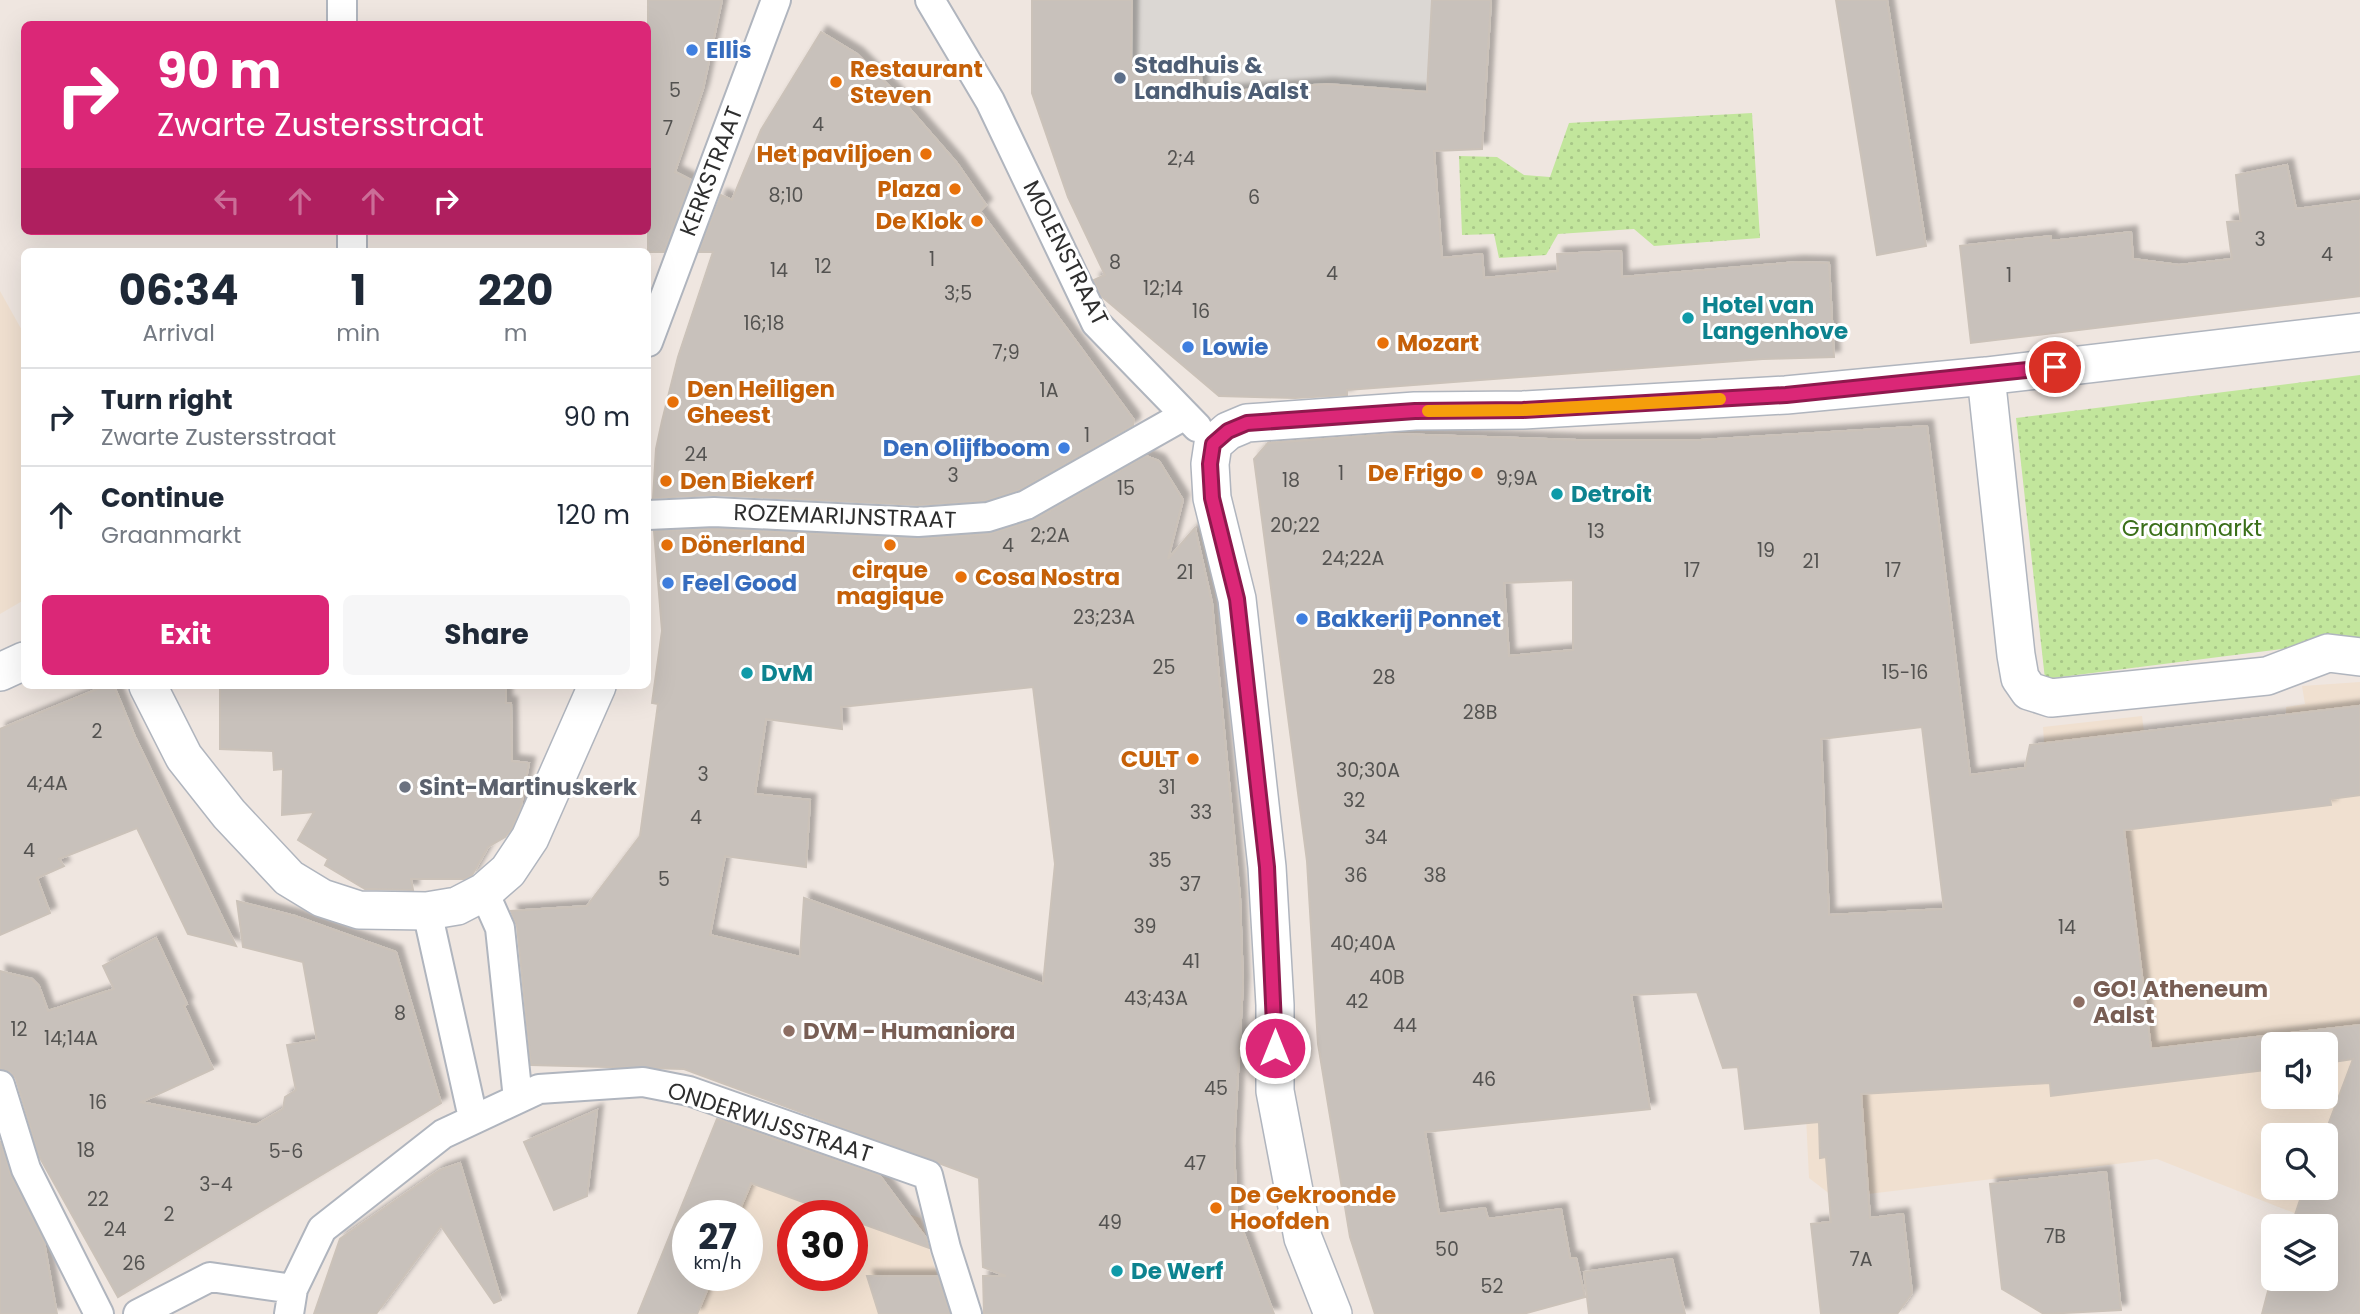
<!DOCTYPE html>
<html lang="en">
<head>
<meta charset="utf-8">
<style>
	body { margin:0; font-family:Poppins,sans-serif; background:#f6f6f7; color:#1f2937; height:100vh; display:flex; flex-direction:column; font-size:26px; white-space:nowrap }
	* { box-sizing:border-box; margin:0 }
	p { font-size:23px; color:#747a83 }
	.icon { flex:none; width:38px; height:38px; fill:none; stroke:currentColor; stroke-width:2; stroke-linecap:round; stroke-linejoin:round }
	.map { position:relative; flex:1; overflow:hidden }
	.sheet { position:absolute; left:21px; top:248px; width:630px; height:441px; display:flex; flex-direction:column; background:#fff; border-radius:10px; box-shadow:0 7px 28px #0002 }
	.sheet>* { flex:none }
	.guide { position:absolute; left:21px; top:21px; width:630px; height:214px; border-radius:10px; box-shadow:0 7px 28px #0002; background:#db2777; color:#fff; overflow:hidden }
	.fabs { position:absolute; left:2261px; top:1032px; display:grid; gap:14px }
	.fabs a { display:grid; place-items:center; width:77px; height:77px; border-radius:10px; background:#fff; box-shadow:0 7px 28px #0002; font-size:35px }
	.speed { position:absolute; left:672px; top:1200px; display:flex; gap:14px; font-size:35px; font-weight:700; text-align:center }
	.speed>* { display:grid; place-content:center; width:91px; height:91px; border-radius:50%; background:#fff; box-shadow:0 7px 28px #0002; line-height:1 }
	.speed small { font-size:18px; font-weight:400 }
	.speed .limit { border:10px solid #d22; background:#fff; color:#111 }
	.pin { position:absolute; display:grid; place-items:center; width:60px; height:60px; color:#fff; margin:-30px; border:4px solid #fff; border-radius:50%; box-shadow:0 2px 7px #0007 }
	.me { position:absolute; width:77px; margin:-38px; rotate:0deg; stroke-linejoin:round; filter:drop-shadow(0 0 5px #0008) }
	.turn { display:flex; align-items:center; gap:24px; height:147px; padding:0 21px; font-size:32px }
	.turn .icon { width:91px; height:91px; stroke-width:2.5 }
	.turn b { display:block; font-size:49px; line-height:60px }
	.lanes { display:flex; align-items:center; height:66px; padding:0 21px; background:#0003; justify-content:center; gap:35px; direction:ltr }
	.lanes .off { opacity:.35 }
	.eta { display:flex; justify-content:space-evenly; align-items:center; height:119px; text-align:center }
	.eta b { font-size:42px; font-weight:700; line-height:49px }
	.primary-button { display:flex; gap:14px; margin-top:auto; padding:14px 21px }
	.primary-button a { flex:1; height:80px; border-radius:10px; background:#db2777; color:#fff; font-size:28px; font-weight:700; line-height:80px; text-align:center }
	.primary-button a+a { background:#f6f6f7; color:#1f2937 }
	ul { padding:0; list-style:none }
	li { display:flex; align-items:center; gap:21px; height:98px; padding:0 21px; border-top:2px solid #e0e1e3 }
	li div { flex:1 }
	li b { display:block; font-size:26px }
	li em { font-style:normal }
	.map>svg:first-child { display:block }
</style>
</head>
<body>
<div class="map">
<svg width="2360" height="1314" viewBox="0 0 2360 1314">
	<defs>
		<pattern id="park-dots" width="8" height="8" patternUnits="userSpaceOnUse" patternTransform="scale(1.75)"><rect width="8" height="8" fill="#c2e69c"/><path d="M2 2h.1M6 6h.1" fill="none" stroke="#a7c687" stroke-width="1.8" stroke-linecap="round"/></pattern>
		<filter id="shadow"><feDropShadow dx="6" dy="-6" stdDeviation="2" flood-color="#0004"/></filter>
	</defs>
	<rect width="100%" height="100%" fill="#efe6e0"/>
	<path fill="#f0e0d0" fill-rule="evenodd" d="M0,291L24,334V600L0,614Z
		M2360,682V1239L2157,1159L1835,1198L1809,1178L1805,1096L1993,946L2031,768L2028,753L2035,745L2044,743L2043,727L2142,716L2144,732L2286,715V707L2305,704L2302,686ZM2273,1045H2326V1097H2273ZM2273,1136H2326V1188H2273Z
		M708,1142L920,1218L948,1314H637ZM688,1216H747V1276H688ZM793,1216H852V1276H793Z"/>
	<path fill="url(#park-dots)" d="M1752,113L1760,238L1654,246L1634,229L1558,234L1546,255L1499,258L1494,234L1462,235L1459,156L1497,157L1524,175L1550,177L1569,123Z
		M2360,375V639L2045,679L2016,418Z"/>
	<path fill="#dbd7d3" d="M1132,0H1432L1427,92L1327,84L1202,93L1201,73L1131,68Z"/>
	<path fill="#c8c1bb" stroke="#cbc2b9" stroke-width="2" fill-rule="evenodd" filter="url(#shadow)" d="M648,0H722L703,89L675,172L691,180L664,252H648Z
		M1032,0H1132L1131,68L1201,73L1202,93L1327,84L1427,92L1432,0H1491L1482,149L1434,151L1442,258L1482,254L1484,278L1558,271L1557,254L1621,251L1622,277L1798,262L1829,263L1834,357L1763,359L1347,390V395L1295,398L1219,396L1101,296L1094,280L1105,275L1068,197L1032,93Z
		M1836,0H1887L1926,246L1877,255Z
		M821,32L857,54L895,92L957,163L986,205L980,211L1134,420L1133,425L1019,490L985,501L918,505L715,495L653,498L656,449L662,421L678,357L713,252H699L721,195L732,200L761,130Z
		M2287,165L2296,209L2360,201V296L1971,343L1960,246L2051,236V241L2131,232L2133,259L2179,265L2232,259L2227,222L2241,221L2236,175Z
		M1927,426L1970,775L2025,768L2030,745L2360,706V795L2330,799L2331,805L2124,830L2151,1049L2360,1025V1314H2262L2273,1272V1279H2326V1227H2291L2304,1188H2326L2324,1136L2353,1059L2326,1063V1045H2273V1069L2051,1096L2050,1083L1861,1094L1870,1218L1903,1214L1912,1293L1897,1314H1821L1811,1224L1831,1222L1826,1157L1820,1158L1819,1122L1745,1129L1738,1067L1723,1068L1697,992L1631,995L1650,1109L1425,1132L1439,1214L1485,1208L1488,1219L1561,1209L1570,1258H1576L1585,1297L1523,1314H1375L1350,1237L1318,1044L1307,861L1254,459L1268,443L1394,434L1577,440H1701ZM1573,580V650L1509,656L1504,583ZM1922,727L1944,909L1829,915L1821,739Z
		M1146,456L1159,461L1183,500L1168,559L1195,528L1212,603L1240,897L1243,983L1234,1146L1237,1215L1274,1314H984L983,1276H1006L983,1267L979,1178L684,1069L531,1065L517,926L511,911L587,906L640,836L658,704L652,703L662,631L654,531L714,529L917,539L989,534L1034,520ZM1033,687L1055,864L1043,984L804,898L800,957L710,935L725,856L806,867L810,800L755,794L766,719L842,729L841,707Z
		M105,686H114L135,737L236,946L188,934L137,828L59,859L64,866L37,878L50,913L0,935V729Z
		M220,686H506V703H511L512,761L529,763L521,806L512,828L505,837L488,847L472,875L464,879H411L413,890L365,889L325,865L328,859L298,840L314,812L282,815L283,769L274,770L273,751L220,749Z
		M237,901L295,916L396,952L441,1103L118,1297L39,1156L16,1079L11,1072L0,1069V971L32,979L39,986L48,1011L114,989L103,966L156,938L187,1004L184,1006L213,1069L141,1102L256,1125L283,1109L285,1097L296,1090L287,1045L317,1040L303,962L243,947Z
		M597,1110L587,1196L554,1210L524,1142Z
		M717,1119L880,1176L926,1238L929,1248L852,1220V1216H841L751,1183L737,1216H688V1276H713L697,1314H638Z
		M0,1141L11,1176L44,1242L57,1314H0Z
		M460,1163L501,1300L494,1303L441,1226L376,1314H314L340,1239L440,1170Z
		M2106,1172L2121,1310L2044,1314L2002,1289L1990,1184Z
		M1672,1259L1685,1314H1589L1584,1272Z
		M867,1276H937L950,1314H879Z"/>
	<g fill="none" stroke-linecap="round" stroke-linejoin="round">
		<defs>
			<path id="pedestrian" d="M930,0L990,101L1096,323L1197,427
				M342,24V0
				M352,252V231
				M648,342L776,0
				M648,515L714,512L918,522L988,517L1026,505L1185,415
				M484,892L500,928L518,1099
				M427,911L473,1118
				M0,1085L26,1169L99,1314
				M138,1314L210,1277L293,1289
				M289,1314L293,1289L322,1229L443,1134L539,1089L643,1082L689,1091L928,1175L946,1248L967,1314"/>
			<path id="minor" d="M1986,376L2016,655L2020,678L2029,691L2051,698L2267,676L2328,653L2360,657
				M0,672L24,661
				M148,686L184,757L229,814L289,878L322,898L359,910L427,911L457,906L484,892L508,871L530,838L597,686
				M1333,1314L1303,1238L1275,1091V1005L1267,867L1237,599L1212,498L1210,464L1213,444L1228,431L1247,423L1415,411L1523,410L1786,395L1986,376L2360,332"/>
		</defs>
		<use href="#pedestrian" stroke="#b0b5be" stroke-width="32"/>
		<use href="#minor" stroke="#b0b5be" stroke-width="40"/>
		<use href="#pedestrian" stroke="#fff" stroke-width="28"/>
		<use href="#minor" stroke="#fff" stroke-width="37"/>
	</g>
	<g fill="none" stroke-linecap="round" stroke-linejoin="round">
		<defs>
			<path id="route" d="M1275,1048L1267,867L1237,599L1212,498L1210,464L1213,444L1228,431L1247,423L1415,411L1523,410L1786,395L2055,367"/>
		</defs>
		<use href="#route" stroke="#8e194d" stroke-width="18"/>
		<use href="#route" stroke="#db2777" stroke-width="12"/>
		<path stroke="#f59e0b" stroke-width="12" d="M1428,411L1523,410L1720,399"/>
	</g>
	<g fill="#3f7fe0" stroke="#fff" stroke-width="2.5">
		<circle cx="692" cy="50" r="7"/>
		<circle cx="1188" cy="347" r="7"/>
		<circle cx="1064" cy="448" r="7"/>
		<circle cx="668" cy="583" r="7"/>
		<circle cx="1302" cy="619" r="7"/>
	</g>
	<circle fill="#5c6f8a" stroke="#fff" stroke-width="2.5" cx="1120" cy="78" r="7"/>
	<g fill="#e8710a" stroke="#fff" stroke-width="2.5">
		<circle cx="836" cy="82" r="7"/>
		<circle cx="926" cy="154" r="7"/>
		<circle cx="955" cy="189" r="7"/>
		<circle cx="977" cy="221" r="7"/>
		<circle cx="1383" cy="343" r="7"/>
		<circle cx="673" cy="402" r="7"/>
		<circle cx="1477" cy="473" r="7"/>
		<circle cx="666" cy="481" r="7"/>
		<circle cx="667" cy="545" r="7"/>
		<circle cx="890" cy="545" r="7"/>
		<circle cx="961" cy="577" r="7"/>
		<circle cx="1193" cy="759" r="7"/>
		<circle cx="1216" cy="1208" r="7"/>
	</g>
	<g fill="#0f9aa8" stroke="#fff" stroke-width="2.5">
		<circle cx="1688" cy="318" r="7"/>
		<circle cx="1557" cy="494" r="7"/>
		<circle cx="747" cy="673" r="7"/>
		<circle cx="1117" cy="1271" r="7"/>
	</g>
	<circle fill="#6b7280" stroke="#fff" stroke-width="2.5" cx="405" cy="787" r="7"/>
	<g fill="#8d6e63" stroke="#fff" stroke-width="2.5">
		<circle cx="2079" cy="1002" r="7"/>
		<circle cx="789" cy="1031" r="7"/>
	</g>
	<g text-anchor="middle" stroke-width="6" stroke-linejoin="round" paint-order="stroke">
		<g font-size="19" fill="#545351">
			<text x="675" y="97">5</text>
			<text x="818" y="131">4</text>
			<text x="668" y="135">7</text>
			<text x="1181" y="165">2;4</text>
			<text x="786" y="202">8;10</text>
			<text x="1254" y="204">6</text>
			<text x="2260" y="246">3</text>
			<text x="2327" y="261">4</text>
			<text x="932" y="266">1</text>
			<text x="1115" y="269">8</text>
			<text x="823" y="273">12</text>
			<text x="779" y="277">14</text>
			<text x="1332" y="280">4</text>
			<text x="2009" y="282">1</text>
			<text x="1163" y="295">12;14</text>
			<text x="958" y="300">3;5</text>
			<text x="1201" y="318">16</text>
			<text x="764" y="330">16;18</text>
			<text x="1006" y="359">7;9</text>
			<text x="1049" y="397">1A</text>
			<text x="1087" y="442">1</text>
			<text x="696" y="461">24</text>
			<text x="1341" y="480">1</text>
			<text x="953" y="482">3</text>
			<text x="1517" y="485">9;9A</text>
			<text x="1291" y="487">18</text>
			<text x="1126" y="495">15</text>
			<text x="1295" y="532">20;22</text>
			<text x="1596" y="538">13</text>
			<text x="1050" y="542">2;2A</text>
			<text x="1008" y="552">4</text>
			<text x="1766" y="557">19</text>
			<text x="1353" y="565">24;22A</text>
			<text x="1811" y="568">21</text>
			<text x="1692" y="577">17</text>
			<text x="1893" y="577">17</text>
			<text x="1185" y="579">21</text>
			<text x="1104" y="624">23;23A</text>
			<text x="1164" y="674">25</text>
			<text x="1905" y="679">15-16</text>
			<text x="1384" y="684">28</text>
			<text x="1480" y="719">28B</text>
			<text x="97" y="738">2</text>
			<text x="1368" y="777">30;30A</text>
			<text x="703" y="781">3</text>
			<text x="47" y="790">4;4A</text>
			<text x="1167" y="794">31</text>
			<text x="1354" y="807">32</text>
			<text x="1201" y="819">33</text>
			<text x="696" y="824">4</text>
			<text x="1376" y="844">34</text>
			<text x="29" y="857">4</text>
			<text x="1160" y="867">35</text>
			<text x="1356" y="882">36</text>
			<text x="1435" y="882">38</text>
			<text x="664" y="886">5</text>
			<text x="1190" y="891">37</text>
			<text x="1145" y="933">39</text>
			<text x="2067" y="934">14</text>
			<text x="1363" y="950">40;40A</text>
			<text x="1191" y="968">41</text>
			<text x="1387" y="984">40B</text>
			<text x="1156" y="1005">43;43A</text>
			<text x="1357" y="1008">42</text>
			<text x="400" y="1020">8</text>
			<text x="1405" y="1032">44</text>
			<text x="19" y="1036">12</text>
			<text x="71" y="1045">14;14A</text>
			<text x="1484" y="1086">46</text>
			<text x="1216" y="1095">45</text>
			<text x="98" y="1109">16</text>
			<text x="86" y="1157">18</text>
			<text x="286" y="1158">5-6</text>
			<text x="1195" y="1170">47</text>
			<text x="216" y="1191">3-4</text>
			<text x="98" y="1206">22</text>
			<text x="169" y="1221">2</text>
			<text x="1110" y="1229">49</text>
			<text x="115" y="1236">24</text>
			<text x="2055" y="1243">7B</text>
			<text x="1447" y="1256">50</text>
			<text x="1861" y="1266">7A</text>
			<text x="134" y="1270">26</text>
			<text x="1492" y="1293">52</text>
		</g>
		<g font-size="23" font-weight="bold" fill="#366cbe" stroke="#fff" text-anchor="start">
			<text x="706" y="58">Ellis</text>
			<text x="1202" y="355">Lowie</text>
			<text x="1050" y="456" text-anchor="end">Den Olijfboom</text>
			<text x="682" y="591">Feel Good</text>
			<text x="1316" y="627">Bakkerij Ponnet</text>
		</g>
		<g font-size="23" font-weight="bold" fill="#4e5e75" stroke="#fff" text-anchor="start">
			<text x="1134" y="73">Stadhuis &amp;<tspan x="1134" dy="26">Landhuis Aalst</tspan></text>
		</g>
		<g font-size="23" font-weight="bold" fill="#c56008" stroke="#fff" text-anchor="start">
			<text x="850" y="77">Restaurant<tspan x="850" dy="26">Steven</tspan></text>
			<text x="912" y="162" text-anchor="end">Het paviljoen</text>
			<text x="941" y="197" text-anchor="end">Plaza</text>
			<text x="963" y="229" text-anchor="end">De Klok</text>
			<text x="1397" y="351">Mozart</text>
			<text x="687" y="397">Den Heiligen<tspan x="687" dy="26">Gheest</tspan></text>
			<text x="1463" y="481" text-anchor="end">De Frigo</text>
			<text x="680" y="489">Den Biekerf</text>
			<text x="681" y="553">Dönerland</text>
			<text x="890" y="578" text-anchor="middle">cirque<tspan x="890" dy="26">magique</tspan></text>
			<text x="975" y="585">Cosa Nostra</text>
			<text x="1179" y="767" text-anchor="end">CULT</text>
			<text x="1230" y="1203">De Gekroonde<tspan x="1230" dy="26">Hoofden</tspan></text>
		</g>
		<g font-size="23" fill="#2e2e2e" stroke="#fff">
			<text transform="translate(711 171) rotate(-69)" y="8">KERKSTRAAT</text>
			<text transform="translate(1066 253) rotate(63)" y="8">MOLENSTRAAT</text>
			<text transform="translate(845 516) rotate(2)" y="8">ROZEMARIJNSTRAAT</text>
			<text transform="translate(770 1122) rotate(18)" y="8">ONDERWIJSSTRAAT</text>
		</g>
		<g font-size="23" font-weight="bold" fill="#0d838f" stroke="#fff" text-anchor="start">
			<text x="1702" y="313">Hotel van<tspan x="1702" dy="26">Langenhove</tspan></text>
			<text x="1571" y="502">Detroit</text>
			<text x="761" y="681">DvM</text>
			<text x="1131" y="1279">De Werf</text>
		</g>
		<g font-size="23" fill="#3a6f19" stroke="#fff">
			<text x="2192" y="536">Graanmarkt</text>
		</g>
		<g font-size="23" font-weight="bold" fill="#5b616d" stroke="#fff" text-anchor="start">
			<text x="419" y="795">Sint-Martinuskerk</text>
		</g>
		<g font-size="23" font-weight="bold" fill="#785e54" stroke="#fff" text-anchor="start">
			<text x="2093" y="997">GO! Atheneum<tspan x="2093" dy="26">Aalst</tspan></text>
			<text x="803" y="1039">DVM - Humaniora</text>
		</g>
	</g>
</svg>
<div class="fabs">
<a><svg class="icon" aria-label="sound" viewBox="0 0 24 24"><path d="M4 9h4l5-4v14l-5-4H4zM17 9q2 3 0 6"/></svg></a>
<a><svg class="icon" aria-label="search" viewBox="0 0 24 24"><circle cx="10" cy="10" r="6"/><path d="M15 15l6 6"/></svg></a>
<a><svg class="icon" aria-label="layers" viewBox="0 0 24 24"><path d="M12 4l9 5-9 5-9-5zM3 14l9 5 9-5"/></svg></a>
</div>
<div class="speed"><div>27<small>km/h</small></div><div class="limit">30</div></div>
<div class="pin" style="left:2055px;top:367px;background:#d93025"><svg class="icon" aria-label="arrive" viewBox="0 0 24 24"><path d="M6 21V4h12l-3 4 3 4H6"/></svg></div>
<svg class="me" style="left:1275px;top:1048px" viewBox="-20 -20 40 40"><circle r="17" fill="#db2777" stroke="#fff" stroke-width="3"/><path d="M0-11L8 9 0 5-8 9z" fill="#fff"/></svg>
<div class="guide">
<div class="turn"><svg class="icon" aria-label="right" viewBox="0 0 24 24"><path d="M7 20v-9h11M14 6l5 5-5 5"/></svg><div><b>90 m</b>Zwarte Zustersstraat</div></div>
<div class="lanes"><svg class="icon off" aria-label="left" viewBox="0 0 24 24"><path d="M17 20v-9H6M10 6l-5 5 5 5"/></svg><svg class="icon off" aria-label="ahead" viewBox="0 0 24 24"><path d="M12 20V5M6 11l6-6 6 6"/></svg><svg class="icon off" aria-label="ahead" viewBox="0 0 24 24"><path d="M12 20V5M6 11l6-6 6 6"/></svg><svg class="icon" aria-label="right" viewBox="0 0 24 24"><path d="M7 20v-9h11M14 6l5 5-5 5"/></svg></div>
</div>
<section class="sheet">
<div class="eta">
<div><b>06:34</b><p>Arrival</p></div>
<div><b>1</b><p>min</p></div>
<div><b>220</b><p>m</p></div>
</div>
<ul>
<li><svg class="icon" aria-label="right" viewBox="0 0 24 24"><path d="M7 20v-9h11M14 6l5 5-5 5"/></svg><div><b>Turn right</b><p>Zwarte Zustersstraat</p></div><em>90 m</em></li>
<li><svg class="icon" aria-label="ahead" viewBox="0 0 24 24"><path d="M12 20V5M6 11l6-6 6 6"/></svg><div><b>Continue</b><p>Graanmarkt</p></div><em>120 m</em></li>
</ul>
<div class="primary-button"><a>Exit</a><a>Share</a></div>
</section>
</div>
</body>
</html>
